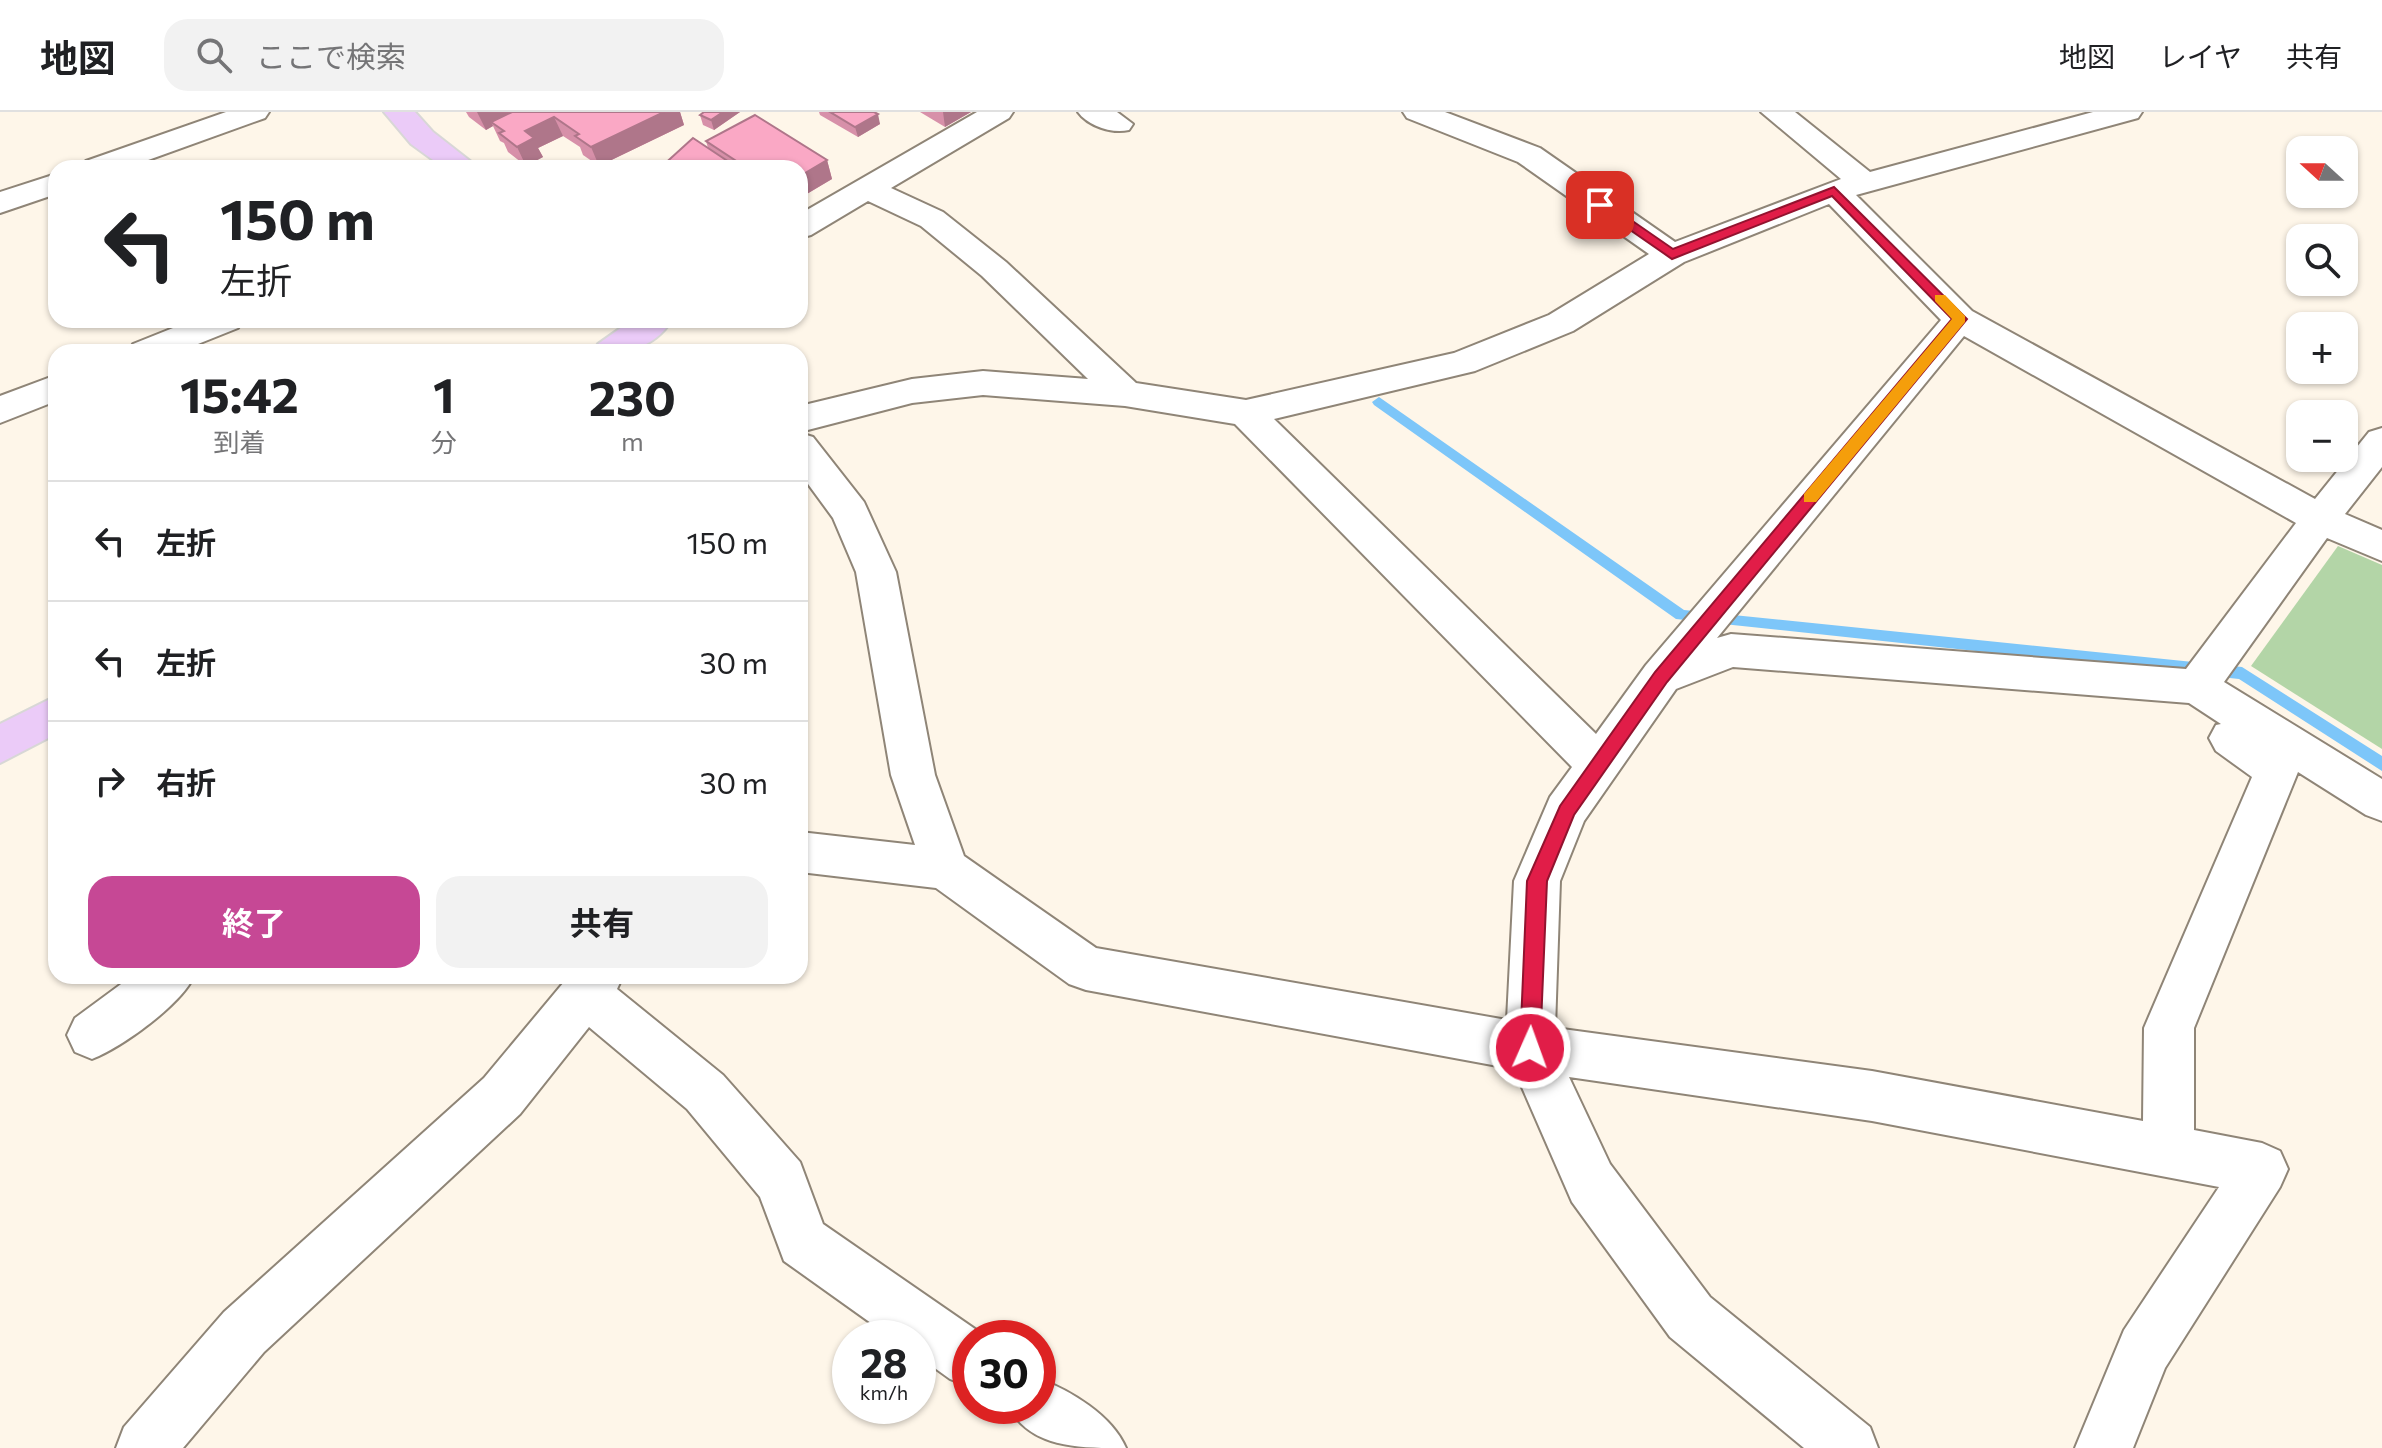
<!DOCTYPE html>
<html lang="ja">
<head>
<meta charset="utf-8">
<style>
	body { margin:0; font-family:Commissioner,"Noto Sans JP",sans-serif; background:#f2f2f2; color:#202124; height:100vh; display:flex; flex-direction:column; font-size:30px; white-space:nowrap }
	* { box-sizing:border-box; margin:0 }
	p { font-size:26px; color:#757577 }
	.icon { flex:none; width:44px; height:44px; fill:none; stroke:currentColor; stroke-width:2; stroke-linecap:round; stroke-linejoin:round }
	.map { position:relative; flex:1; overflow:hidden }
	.panel { position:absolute; left:48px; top:232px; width:760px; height:640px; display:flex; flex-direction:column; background:#fff; border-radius:24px; box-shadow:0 2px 6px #0004 }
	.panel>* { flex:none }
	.guide { position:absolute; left:48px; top:48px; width:760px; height:168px; border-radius:24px; box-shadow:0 2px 6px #0004; background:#fff; color:#202124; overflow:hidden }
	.needle { width:52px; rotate:291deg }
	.fabs { position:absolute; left:2286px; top:24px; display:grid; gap:16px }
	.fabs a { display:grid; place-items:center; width:72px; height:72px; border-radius:16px; background:#fff; box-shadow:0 2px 6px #0004; font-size:40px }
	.speed { position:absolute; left:832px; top:1208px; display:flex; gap:16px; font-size:40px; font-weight:700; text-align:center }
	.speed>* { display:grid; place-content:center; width:104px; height:104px; border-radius:50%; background:#fff; box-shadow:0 2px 6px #0004; line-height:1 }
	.speed small { font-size:20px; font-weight:400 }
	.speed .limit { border:12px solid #d22; background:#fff; color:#111 }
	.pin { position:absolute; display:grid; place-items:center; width:68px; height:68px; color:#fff; margin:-34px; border-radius:16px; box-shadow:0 4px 12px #0006 }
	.me { position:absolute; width:88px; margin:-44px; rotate:2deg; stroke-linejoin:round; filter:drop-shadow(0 0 6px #0008) }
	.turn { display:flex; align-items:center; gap:28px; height:168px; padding:0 40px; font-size:36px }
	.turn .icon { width:104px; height:104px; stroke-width:2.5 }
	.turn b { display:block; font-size:56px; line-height:68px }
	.eta { display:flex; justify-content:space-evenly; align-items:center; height:136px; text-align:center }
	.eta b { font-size:48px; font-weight:700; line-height:56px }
	.action { display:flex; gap:16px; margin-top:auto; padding:16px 40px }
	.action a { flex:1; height:92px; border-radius:24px; background:#c64895; color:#fff; font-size:32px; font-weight:700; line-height:92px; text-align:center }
	.action a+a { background:#f2f2f2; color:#202124 }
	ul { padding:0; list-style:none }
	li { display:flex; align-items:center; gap:24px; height:120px; padding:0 40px; border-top:2px solid #e0e0e0 }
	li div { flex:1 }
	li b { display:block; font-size:30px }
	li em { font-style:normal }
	header { display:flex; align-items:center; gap:48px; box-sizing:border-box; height:112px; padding:0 40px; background:#fff; border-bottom:2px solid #e0e0e0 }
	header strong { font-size:38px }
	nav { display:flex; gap:44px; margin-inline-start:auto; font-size:28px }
	.search { width:560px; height:72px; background:#f2f2f2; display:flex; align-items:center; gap:20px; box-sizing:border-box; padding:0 28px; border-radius:24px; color:#757577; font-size:30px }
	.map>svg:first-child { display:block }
</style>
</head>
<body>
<header>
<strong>地図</strong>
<div class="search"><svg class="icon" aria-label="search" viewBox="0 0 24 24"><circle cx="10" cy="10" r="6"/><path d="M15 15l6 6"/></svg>ここで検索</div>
<nav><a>地図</a><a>レイヤ</a><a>共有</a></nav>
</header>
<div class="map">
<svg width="2382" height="1336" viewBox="0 0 2382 1336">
	<rect width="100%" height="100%" fill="#fef6e9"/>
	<path fill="#b3d5a7" d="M2338,434L2382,453V637L2251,554Z"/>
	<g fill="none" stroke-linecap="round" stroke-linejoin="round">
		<path fill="#7dc6f9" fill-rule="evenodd" d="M1379,285L1684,498L2242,555L2382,644V659L2239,567L1676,507L1374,293L1372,290Z"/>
		<defs>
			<path id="minor" d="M226,0H269L265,6L126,56H82L86,49Z
				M977,0H1013L1009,6L891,76L943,100L1006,150L1136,271L1246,288L1454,241L1549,203L1649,142L1518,50L1407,6L1403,0H1445L1540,36L1675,130L1841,67L1761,0H1795L1870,60L2093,0H2142L2138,6L1856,83L1972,199L2315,387L2369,320L2382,316V355L2345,402L2382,418V449L2327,426L2224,570L2382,667V709L2366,703L2298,660L2194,916V1018L2262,1031L2280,1039L2288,1057L2280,1075L2165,1256L2133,1336H2075L2124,1218L2219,1075L1872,1009L1569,965L1610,1052L1710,1185L1870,1315L1878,1336H1804L1670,1225L1572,1090L1514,957L1086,878L1069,872L936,776L800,760V720L915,733L891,663L856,460L833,406L800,361V321L813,325L864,390L896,460L935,663L964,744L1096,836L1507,908L1514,769L1550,685L1572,655L1235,312L1125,294L983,283L912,291L800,320V294L912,267L983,259L1088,267L982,164L921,114L868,89L811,123L800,126V102ZM1829,92L1941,208L1646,553L1596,622L1274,307L1475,259L1573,219L1684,150ZM1964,224L2296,411L2186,557L1731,522L1717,526ZM1733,555L2189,591L2221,612L2216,613L2209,626L2216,639L2252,665L2144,916L2143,1009L1872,959L1555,916L1560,769L1584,709L1676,577Z
				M1078,0H1117L1133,12L1129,18C1112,22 1088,14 1078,0Z
				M56,62V82L0,101V80Z
				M193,208H243L238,216L178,240H128L133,232Z
				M56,263V289L0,311V284Z
				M132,864H194C181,893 122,935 92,947L75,940L67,923L75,906Z
				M569,864H623L617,877L723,963L800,1050L823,1112L988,1226H970V1275L950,1267L918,1244V1226H892L784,1149L760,1085L687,997L589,915L520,1002L264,1240L183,1336H116L124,1315L224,1200L484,966Z
				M1038,1266C1071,1279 1112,1303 1126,1336C1077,1336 1031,1336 1008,1294H1038Z"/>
			<path id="major" d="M384,0H415L433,20L479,56H444L411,32Z
				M632,208H672C652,239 625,240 593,240L598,232Z
				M56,584V622L0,651V612Z"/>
		</defs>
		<use href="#minor" stroke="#8f8577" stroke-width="4"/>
		<use href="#major" stroke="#d8d7d6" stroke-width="4"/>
		<use href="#minor" fill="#fff" fill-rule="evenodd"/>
		<use href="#major" fill="#ebcbf8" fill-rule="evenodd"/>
	</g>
	<path fill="#d790a9" d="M466,0H680L684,13L599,54L583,43L580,35L563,24L538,36L543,45L526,54L508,40L504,31L500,29L493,14L486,18L469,5Z
		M704,0H740L714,18L703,13L700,3Z
		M819,0H874L880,12L858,25L820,3Z
		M920,0H971L945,15Z
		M755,3L827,48L832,67L800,86V56H660L693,26L708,36L706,29Z"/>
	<path fill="#af768a" d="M477,0H514L491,10L493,14L486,18Z
		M664,0H680L684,13L599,54L591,35Z
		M723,0H740L714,18L711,8Z
		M943,0H971L945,15Z
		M878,2L880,12L858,25L855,15Z
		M554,5L563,24L538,36L543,45L526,54L517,35L525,19Z
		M827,48L832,67L800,86V64Z"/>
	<path fill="#faa8c5" stroke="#af768a" stroke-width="2" d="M512,0H664L591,35L575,24L579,22L554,5L525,19L534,26L517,35L499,21L504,19L491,10Z
		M704,0H723L711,8L700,3Z
		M830,0H874L878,2L855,15Z
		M755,3L827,48L800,64V56H747L706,29Z
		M693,26L738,56H660Z"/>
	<path fill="#e11d48" stroke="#92132f" stroke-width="2" d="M1834,75L1967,207L1667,570L1574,703L1547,769L1540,936L1537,943L1530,946L1523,943L1520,936L1527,769L1560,694L1655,560L1952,207L1832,84L1672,147L1594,93L1605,90L1673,137Z"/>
	<path fill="#f59e0b" d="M1935,183H1945L1965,204V210L1816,390H1804V382L1952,207L1935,189Z"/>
</svg>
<div class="fabs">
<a><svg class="needle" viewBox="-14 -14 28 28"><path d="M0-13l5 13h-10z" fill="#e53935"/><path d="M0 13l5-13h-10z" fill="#757577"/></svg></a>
<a><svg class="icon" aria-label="search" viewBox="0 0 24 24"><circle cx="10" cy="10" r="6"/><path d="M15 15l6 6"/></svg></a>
<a>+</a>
<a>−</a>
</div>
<div class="speed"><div>28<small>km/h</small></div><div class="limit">30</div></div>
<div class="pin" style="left:1600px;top:93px;background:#d93025"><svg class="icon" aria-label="arrive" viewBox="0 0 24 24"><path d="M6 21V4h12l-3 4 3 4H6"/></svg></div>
<svg class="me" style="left:1530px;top:936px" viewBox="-20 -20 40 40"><circle r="17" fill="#e11d48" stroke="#fff" stroke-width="3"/><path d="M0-11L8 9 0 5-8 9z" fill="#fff"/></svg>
<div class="guide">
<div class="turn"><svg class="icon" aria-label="left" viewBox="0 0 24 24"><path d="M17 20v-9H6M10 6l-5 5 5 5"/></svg><div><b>150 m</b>左折</div></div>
</div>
<section class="panel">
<div class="eta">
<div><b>15:42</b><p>到着</p></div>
<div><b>1</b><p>分</p></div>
<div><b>230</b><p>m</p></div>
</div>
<ul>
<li><svg class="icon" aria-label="left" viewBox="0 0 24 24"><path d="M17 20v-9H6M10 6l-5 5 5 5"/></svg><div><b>左折</b></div><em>150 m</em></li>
<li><svg class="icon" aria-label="left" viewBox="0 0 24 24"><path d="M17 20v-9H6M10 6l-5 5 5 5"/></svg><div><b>左折</b></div><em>30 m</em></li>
<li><svg class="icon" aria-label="right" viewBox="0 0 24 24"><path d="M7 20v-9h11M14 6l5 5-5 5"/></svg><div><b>右折</b></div><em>30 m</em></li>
</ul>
<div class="action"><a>終了</a><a>共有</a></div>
</section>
</div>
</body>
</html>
